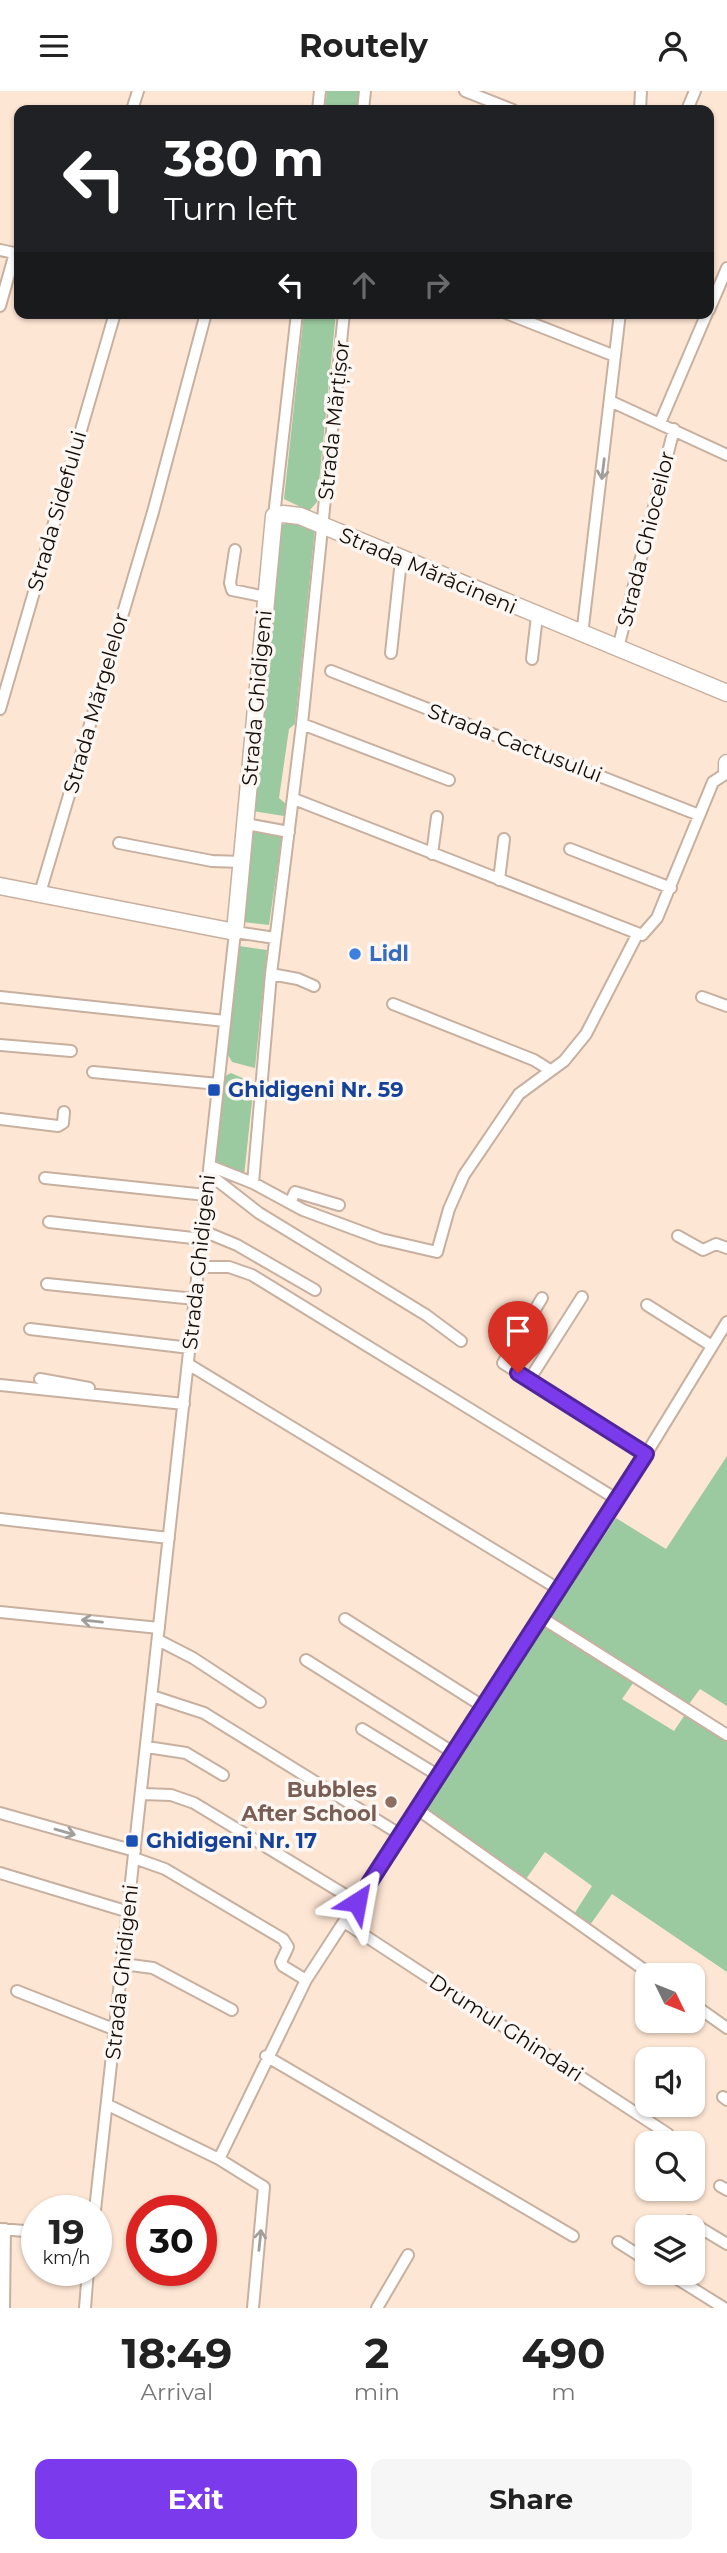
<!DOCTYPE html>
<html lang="en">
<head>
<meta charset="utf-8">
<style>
	body { margin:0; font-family:Montserrat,sans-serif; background:#f6f6f6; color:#222; height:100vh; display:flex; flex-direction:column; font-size:26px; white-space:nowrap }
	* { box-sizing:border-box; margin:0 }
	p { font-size:23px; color:#767676 }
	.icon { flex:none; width:38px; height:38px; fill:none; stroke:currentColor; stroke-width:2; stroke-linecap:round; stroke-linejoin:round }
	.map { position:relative; height:2217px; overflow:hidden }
	.panel { display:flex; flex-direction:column; background:#fff; flex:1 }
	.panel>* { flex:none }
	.top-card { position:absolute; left:14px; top:14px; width:700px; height:214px; border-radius:14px; box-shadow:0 2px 5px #0004; background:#202124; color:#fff; overflow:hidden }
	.needle { width:46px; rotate:133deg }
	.fabs { position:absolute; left:635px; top:1872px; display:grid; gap:14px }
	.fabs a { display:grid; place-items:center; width:70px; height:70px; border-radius:14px; background:#fff; box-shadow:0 2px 5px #0004; font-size:35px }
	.speed { position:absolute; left:21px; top:2104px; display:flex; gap:14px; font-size:35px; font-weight:700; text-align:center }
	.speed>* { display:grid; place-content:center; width:91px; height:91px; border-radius:50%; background:#fff; box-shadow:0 2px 5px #0004; line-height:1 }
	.speed small { font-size:18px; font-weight:400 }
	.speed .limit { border:10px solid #d22; background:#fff; color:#111 }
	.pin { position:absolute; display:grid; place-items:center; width:60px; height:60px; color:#fff; margin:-72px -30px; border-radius:50% 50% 50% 0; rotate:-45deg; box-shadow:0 0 7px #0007 }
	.pin .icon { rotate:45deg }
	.me { position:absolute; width:77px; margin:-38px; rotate:34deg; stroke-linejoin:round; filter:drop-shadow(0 0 5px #0008) }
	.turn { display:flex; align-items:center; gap:24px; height:147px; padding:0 35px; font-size:32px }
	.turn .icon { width:91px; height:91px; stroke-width:2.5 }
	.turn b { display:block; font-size:49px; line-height:60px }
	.lanes { display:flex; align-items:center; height:66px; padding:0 35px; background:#0003; justify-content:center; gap:35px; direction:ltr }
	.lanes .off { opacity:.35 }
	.eta { display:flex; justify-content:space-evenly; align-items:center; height:119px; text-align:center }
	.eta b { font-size:42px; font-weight:700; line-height:49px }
	.action { display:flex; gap:14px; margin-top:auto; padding:14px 35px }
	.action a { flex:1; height:80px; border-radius:14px; background:#7c3aed; color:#fff; font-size:28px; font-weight:700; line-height:80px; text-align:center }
	.action a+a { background:#f6f6f6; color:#222 }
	header { display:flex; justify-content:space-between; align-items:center; height:91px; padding:0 35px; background:#fff; font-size:32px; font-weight:700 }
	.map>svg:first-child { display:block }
</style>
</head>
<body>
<header><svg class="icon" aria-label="menu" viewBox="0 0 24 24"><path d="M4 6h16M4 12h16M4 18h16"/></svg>Routely<svg class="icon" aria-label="person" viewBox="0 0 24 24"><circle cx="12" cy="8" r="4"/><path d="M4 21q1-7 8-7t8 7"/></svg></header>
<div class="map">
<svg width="727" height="2217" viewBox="0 0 727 2217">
	<rect width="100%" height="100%" fill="#fee6d4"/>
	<path fill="#9bc9a0" d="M327,0H360L358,19H325Z
		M304,222H336L317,411L309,420L284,408Z
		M292,429L315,437L295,633L289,638L279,707L286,713L284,725L252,720L278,436Z
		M252,740L282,744L269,834L243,831Z
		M239,855L267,859L255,977L232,971L227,962Z
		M231,982L254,992L244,1085L219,1075L216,1067L225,985Z
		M727,1365V1615L700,1598L689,1613L640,1582L622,1608L674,1640L686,1622L727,1649V1881L612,1803L590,1834L574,1823L592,1795L545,1761L526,1788L424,1717L616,1427L666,1458Z"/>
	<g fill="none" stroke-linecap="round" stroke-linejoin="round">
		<defs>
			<path id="street" d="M465,0L513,19
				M132,19L138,0
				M318,19L320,0
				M363,19L365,0
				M640,19L641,0
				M687,19L695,0
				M0,159L19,163
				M0,215L15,162
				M709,219L727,177
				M506,222L615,265
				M610,310L727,364
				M660,332L707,222
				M274,425L297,222
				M235,459L230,492L232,499L266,506
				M582,544L620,222
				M618,557L674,338
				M391,562L401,469
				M532,568L537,525
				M331,580L699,724
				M0,618L115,222
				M302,633L449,689
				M294,708L642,844L657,827L713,691L727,682
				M246,733L289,741
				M119,752L212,770L242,771
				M570,758L671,797
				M432,763L437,726
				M499,789L504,748
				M40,802L153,421L206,222
				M271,883L298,888L314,895
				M0,906L225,930
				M702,906L727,915
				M393,913L534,969L550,979
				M0,954L71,960
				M93,981L218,993
				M0,1028L58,1035L63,1032L64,1021
				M210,1075L253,1092L303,1119L381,1148L437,1161L449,1118L464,1084L519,1003L564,970L586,943L637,844
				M209,1083L259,1122L426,1224L461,1250
				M45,1087L206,1104
				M253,1092L271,883L302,633L344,222
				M290,1112L295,1101L339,1114
				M49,1131L202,1148
				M203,1140L237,1154L315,1199
				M678,1145L703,1159L716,1153L727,1157
				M199,1176H229L252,1184L618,1409
				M47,1193L195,1208
				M582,1206L531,1286V1290L646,1363
				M647,1214L712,1255
				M30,1238L190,1257
				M188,1273L560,1499
				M40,1288L89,1297
				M531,1290L503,1272L542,1207
				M0,1294L184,1313
				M0,1428L169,1447
				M0,1521L159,1537
				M542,1527L727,1644
				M345,1528L484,1616
				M158,1549L193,1567L260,1611
				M306,1569L454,1662
				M152,1605L204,1622L401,1744
				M362,1638L439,1685
				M147,1656L186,1662L223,1684
				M142,1703L171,1704L194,1712L357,1811
				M417,1718L653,1885
				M0,1722L135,1760
				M134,1767L165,1778L283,1848L288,1856L281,1871L283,1875L306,1889
				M0,1782L129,1821
				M344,1831L668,2043
				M123,1873L153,1877L232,1919
				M17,1900L116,1939
				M693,1913L727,1937
				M266,1965L573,2145
				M723,2006L727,2009
				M108,2014L219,2068L264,2096L253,2217
				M219,2068L306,1889L618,1409L727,1231
				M720,2095L727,2099
				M95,2119L235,841L275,847
				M689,2130L727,2153
				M0,2138L37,2141
				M618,2151L648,2170
				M668,2182L724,2217
				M4,2217L5,2138
				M85,2217L88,2179
				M377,2217L408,2164"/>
			<path id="secondary" d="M727,672V680
				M0,795L235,841L274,425L283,423L300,425L727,602"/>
		</defs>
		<use href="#street" stroke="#c7b0a0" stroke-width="14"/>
		<use href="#secondary" stroke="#c7b0a0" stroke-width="19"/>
		<use href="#street" stroke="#fff" stroke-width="10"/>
		<use href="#secondary" stroke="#fff" stroke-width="16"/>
	</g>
	<defs><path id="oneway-shaft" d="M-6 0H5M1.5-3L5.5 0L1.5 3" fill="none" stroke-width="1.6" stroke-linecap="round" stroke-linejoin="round" transform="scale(1.75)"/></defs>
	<g stroke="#a19e9c">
		<use href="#oneway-shaft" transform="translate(603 378) rotate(97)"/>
		<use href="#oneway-shaft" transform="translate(92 1530) rotate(-174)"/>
		<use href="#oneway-shaft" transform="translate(65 1741) rotate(16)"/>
		<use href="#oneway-shaft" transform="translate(260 2149) rotate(-84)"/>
	</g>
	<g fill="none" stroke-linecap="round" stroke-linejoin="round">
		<defs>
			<path id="route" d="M357,1811L646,1363L518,1282"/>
		</defs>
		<use href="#route" stroke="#51269a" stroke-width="18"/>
		<use href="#route" stroke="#7c3aed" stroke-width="12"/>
	</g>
	<circle fill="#3f7fe0" stroke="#fcf7f3" stroke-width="2.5" cx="355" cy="863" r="7"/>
	<g fill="#1a4fb4" stroke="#fcf7f3" stroke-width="2.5">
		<rect x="207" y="992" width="14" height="14" rx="3.5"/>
		<rect x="125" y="1743" width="14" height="14" rx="3.5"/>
	</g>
	<circle fill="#8d6e63" stroke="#fcf7f3" stroke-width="2.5" cx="391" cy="1711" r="7"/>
	<g text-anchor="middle" stroke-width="7" stroke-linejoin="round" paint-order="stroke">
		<g font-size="21" fill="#150d08" stroke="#fcf7f3">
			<text transform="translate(334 329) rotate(-84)" y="7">Strada Mărțișor</text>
			<text transform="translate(57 420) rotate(-74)" y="7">Strada Sidefului</text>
			<text transform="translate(646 448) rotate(-76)" y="7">Strada Ghioceilor</text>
			<text transform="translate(428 480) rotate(23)" y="7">Strada Mărăcineni</text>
			<text transform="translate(257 607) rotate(-85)" y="7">Strada Ghidigeni</text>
			<text transform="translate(96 612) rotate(-74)" y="7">Strada Mărgelelor</text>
			<text transform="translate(515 652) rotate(21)" y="7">Strada Cactusului</text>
			<text transform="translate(199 1171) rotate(-84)" y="7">Strada Ghidigeni</text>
			<text transform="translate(122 1881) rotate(-84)" y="7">Strada Ghidigeni</text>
			<text transform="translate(506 1937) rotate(33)" y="7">Drumul Ghindari</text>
		</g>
		<g font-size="21" font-weight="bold" fill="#366cbe" stroke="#fcf7f3" text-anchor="start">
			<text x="369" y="870">Lidl</text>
		</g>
		<g font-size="21" font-weight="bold" fill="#164399" stroke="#fcf7f3" text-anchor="start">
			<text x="228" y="1006">Ghidigeni Nr. 59</text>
			<text x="146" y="1757">Ghidigeni Nr. 17</text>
		</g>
		<g font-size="21" font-weight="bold" fill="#785e54" stroke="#fcf7f3" text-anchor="end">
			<text x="377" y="1706">Bubbles<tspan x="377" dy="24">After School</tspan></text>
		</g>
	</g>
</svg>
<div class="fabs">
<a><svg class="needle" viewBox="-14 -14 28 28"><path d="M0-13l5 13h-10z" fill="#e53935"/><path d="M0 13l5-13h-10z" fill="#767676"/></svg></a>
<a><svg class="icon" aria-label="sound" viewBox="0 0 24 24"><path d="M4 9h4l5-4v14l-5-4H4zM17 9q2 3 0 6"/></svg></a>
<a><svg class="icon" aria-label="search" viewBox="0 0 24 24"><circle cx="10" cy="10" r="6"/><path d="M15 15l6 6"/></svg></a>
<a><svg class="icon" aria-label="layers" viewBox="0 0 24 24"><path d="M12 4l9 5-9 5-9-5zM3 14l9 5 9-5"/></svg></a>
</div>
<div class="speed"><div>19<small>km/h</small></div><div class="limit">30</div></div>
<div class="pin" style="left:518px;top:1282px;background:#d93025"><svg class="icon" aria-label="arrive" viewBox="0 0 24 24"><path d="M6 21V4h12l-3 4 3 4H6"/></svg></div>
<svg class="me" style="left:357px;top:1811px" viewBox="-20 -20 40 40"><path d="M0-17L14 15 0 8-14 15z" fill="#7c3aed" stroke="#fff" stroke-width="4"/></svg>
<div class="top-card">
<div class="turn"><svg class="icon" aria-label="left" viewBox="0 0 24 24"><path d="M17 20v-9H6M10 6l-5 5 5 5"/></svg><div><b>380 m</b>Turn left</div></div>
<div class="lanes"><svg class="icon" aria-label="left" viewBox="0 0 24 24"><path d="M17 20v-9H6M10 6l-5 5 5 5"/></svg><svg class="icon off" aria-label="ahead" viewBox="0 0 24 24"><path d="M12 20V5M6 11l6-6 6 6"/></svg><svg class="icon off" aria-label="right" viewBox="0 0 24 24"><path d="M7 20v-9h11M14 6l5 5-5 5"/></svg></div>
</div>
</div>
<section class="panel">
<div class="eta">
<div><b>18:49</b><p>Arrival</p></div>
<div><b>2</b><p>min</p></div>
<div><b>490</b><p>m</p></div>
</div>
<div class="action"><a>Exit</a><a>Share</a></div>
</section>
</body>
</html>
